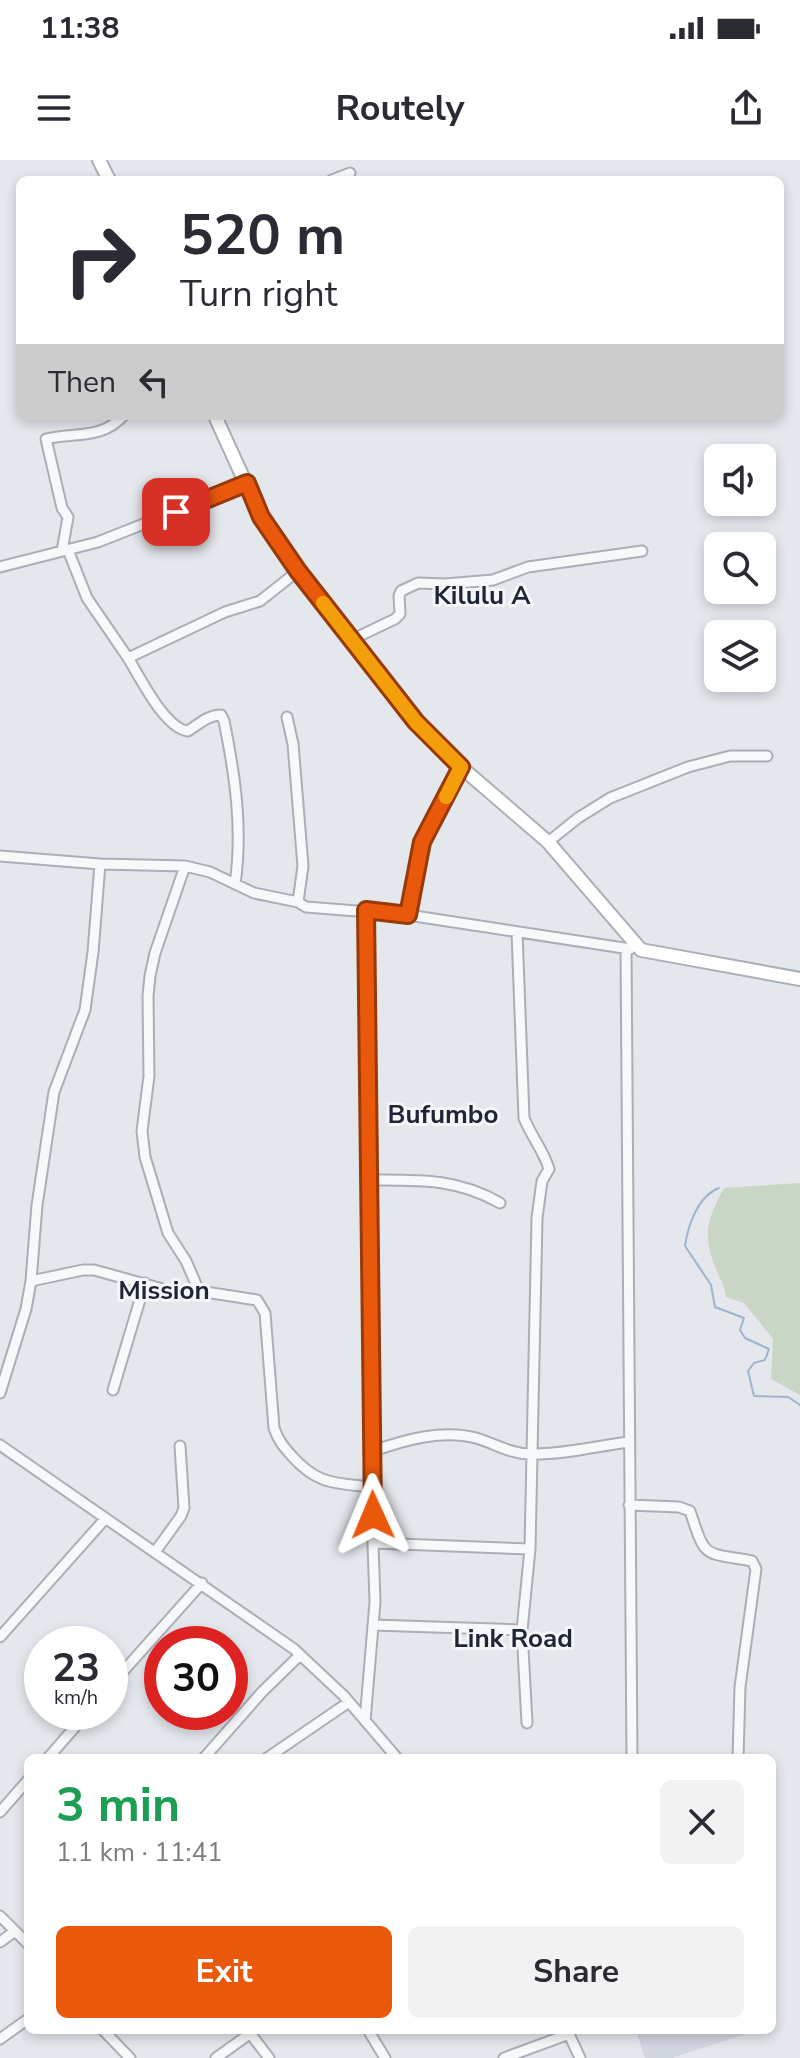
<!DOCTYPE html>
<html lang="en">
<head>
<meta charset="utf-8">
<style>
	body { margin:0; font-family:"Nunito Sans",sans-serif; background:#f2f2f3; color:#2b2b33; height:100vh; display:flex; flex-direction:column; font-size:30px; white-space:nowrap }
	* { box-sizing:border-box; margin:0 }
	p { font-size:26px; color:#7c7c81 }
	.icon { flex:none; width:44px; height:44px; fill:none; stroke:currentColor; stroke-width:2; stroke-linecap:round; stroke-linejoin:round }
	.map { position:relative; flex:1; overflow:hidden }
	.sheet { position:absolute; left:24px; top:1594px; width:752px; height:280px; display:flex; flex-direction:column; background:#fff; border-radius:12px; box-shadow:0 4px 12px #0003 }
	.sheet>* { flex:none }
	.banner { position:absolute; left:16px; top:16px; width:768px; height:244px; border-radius:12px; box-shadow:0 4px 12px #0003; background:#fff; color:#2b2b33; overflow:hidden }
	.fabs { position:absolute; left:704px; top:284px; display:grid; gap:16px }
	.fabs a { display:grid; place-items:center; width:72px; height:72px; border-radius:12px; background:#fff; box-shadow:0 4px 12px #0003; font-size:40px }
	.speed { position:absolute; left:24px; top:1466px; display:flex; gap:16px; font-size:40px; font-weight:700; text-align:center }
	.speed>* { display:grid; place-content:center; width:104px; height:104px; border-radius:50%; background:#fff; box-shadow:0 4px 12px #0003; line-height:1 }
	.speed small { font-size:20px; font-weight:400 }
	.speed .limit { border:12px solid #d22; background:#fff; color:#111 }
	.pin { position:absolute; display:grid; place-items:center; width:68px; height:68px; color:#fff; margin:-34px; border-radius:16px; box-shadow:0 4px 12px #0006 }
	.me { position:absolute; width:88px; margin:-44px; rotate:359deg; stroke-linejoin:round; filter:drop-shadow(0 0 6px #0008) }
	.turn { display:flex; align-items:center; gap:28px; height:168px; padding:0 32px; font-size:36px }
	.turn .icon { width:104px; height:104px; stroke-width:2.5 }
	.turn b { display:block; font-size:56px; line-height:68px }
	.then { display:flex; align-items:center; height:76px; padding:0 32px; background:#0003; gap:16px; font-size:30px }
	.round { display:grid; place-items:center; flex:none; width:84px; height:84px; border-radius:12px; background:#f2f2f3 }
	.headline { display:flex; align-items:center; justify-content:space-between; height:136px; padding:0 32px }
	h1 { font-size:48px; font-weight:700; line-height:60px; color:#1e9e55 }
	.button { display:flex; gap:16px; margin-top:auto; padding:16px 32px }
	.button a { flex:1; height:92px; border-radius:12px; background:#ea580c; color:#fff; font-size:32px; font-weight:700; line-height:92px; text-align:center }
	.button a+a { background:#f2f2f3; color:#2b2b33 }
	.status { display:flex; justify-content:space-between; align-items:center; height:56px; padding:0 40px; background:#fff; direction:ltr }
	.status svg { height:22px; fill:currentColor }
	header { display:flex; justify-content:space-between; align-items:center; height:104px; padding:0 32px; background:#fff; font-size:36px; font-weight:700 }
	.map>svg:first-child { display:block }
</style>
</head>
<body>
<div class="status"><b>11:38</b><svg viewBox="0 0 49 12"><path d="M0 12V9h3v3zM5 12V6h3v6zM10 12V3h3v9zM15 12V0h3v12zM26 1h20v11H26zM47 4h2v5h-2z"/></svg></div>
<header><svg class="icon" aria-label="menu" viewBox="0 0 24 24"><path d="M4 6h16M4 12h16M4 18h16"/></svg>Routely<svg class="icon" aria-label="share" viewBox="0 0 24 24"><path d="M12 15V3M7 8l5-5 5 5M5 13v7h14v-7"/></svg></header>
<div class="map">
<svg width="800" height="1898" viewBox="0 0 800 1898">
	<rect width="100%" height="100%" fill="#e4e7ec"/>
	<path fill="#d2d6de" d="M636,1870H744L745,1874L672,1898H645Z"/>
	<path fill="#c9d6c5" d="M800,1023V1235L771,1219L773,1179L744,1143L726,1137C724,1123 717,1114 713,1101C702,1072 710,1054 724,1028Z"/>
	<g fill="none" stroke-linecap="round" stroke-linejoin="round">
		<path stroke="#9fb4cc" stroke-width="2" d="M719,1028C698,1036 688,1065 685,1086L711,1125L715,1147L744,1158L740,1170L745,1178L769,1189L765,1200L754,1203L748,1211L754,1236L788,1237L800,1245"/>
		<defs>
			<path id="street" d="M332,20L350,13
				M68,390L87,438L128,498L225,452L260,441L298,411
				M62,391L68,357L62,348L46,279C74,272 101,280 123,256
				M0,407L98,382L247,323
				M351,480L395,459L400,454L399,436L401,431L418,423L445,424L493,420L528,407L642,391
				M128,498C140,517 165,569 188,571C199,564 208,555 221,555L224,561C235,615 243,669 235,724
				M287,557L293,584L303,706L298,742
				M548,682L578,658L610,638L688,607L730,596H767
				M0,696L100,704L185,706L210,712L254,733L298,742L306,747L408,755L630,789
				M185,706L155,793L150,816L148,836L149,916L142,971L145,997L168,1073L186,1101L199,1131
				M408,755L422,682L461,607
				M517,772L524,958C531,976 544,991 549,1009L542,1021L537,1058L530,1389
				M626,788L632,1598
				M370,1020C418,1020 457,1018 500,1043
				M31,1121L83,1110H94L170,1131H199L257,1140L265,1153L274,1268C278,1280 283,1286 291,1295C317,1325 335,1323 371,1327
				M113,1230L145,1123
				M0,1233L26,1149L31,1121L37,1045L54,932L85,850L93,792L100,704
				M0,1285L294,1489L344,1536L397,1598
				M373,1291C405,1280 442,1269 476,1278C494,1283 510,1294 530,1294C560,1295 598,1286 628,1282
				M629,1345L679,1347L690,1351C706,1400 703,1392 752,1401L756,1409L740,1527L738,1598
				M374,1383L530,1389L522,1470
				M155,1392L181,1356L184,1348L180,1286
				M373,1465L522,1470L527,1563
				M0,1477L105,1359
				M110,1526L202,1423
				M365,1561L375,1442L371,1327L373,1291L366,750
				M48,1598L88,1552
				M204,1598L262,1532L300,1495
				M267,1598L349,1542
				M0,1652L28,1620
				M0,1756L28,1784
				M0,1782L15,1771
				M103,1870L130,1898
				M368,1870L385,1898
				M568,1872L580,1898
				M250,1873L269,1898
				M0,1879L28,1859
				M216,1898L255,1870
				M504,1898L569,1874"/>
			<path id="secondary" d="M99,0L109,20
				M215,256L261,357L298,411L381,520L416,562L461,607L548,682L641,790L800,819"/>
		</defs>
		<use href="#street" stroke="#a9aeb7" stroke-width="13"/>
		<use href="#secondary" stroke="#a9aeb7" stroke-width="16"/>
		<use href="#street" stroke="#f7f8fa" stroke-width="9"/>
		<use href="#secondary" stroke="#fff" stroke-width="12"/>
	</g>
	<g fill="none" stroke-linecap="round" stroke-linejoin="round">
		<defs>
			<path id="route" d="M176,352L247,323L261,357L298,411L416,562L461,607L422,682L408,755L366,750L373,1355"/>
		</defs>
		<use href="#route" stroke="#983908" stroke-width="20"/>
		<use href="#route" stroke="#ea580c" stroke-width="14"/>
		<path stroke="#f59e0b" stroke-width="14" d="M323,443L416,562L461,607L446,637"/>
	</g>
	<g text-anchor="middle" stroke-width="6" stroke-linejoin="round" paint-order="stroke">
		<g font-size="26" font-weight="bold" fill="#1d2536" stroke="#f4f6f9">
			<text x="482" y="444">Kilulu A</text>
			<text x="443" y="963">Bufumbo</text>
			<text x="164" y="1139">Mission</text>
			<text x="513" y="1487">Link Road</text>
		</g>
	</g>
</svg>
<div class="fabs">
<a><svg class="icon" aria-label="sound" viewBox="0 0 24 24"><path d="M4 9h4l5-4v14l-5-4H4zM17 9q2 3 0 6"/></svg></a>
<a><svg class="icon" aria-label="search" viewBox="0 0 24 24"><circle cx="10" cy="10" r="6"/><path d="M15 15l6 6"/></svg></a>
<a><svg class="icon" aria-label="layers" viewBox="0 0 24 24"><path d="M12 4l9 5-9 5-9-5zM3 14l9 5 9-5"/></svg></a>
</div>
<div class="speed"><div>23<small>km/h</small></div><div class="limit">30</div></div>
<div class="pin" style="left:176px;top:352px;background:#d93025"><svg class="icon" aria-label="arrive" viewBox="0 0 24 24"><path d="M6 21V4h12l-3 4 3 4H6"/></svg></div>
<svg class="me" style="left:373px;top:1355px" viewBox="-20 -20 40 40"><path d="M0-17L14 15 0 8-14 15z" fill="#ea580c" stroke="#fff" stroke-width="4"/></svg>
<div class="banner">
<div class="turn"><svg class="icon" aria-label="right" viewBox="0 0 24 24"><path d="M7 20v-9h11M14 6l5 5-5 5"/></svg><div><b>520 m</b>Turn right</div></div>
<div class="then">Then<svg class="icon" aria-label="left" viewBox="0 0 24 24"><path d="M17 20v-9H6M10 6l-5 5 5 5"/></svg></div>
</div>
<section class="sheet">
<div class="headline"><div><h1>3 min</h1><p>1.1 km · 11:41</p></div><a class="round"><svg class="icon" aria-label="close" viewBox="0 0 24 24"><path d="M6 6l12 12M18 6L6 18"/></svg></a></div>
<div class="button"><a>Exit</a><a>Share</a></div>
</section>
</div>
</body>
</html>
